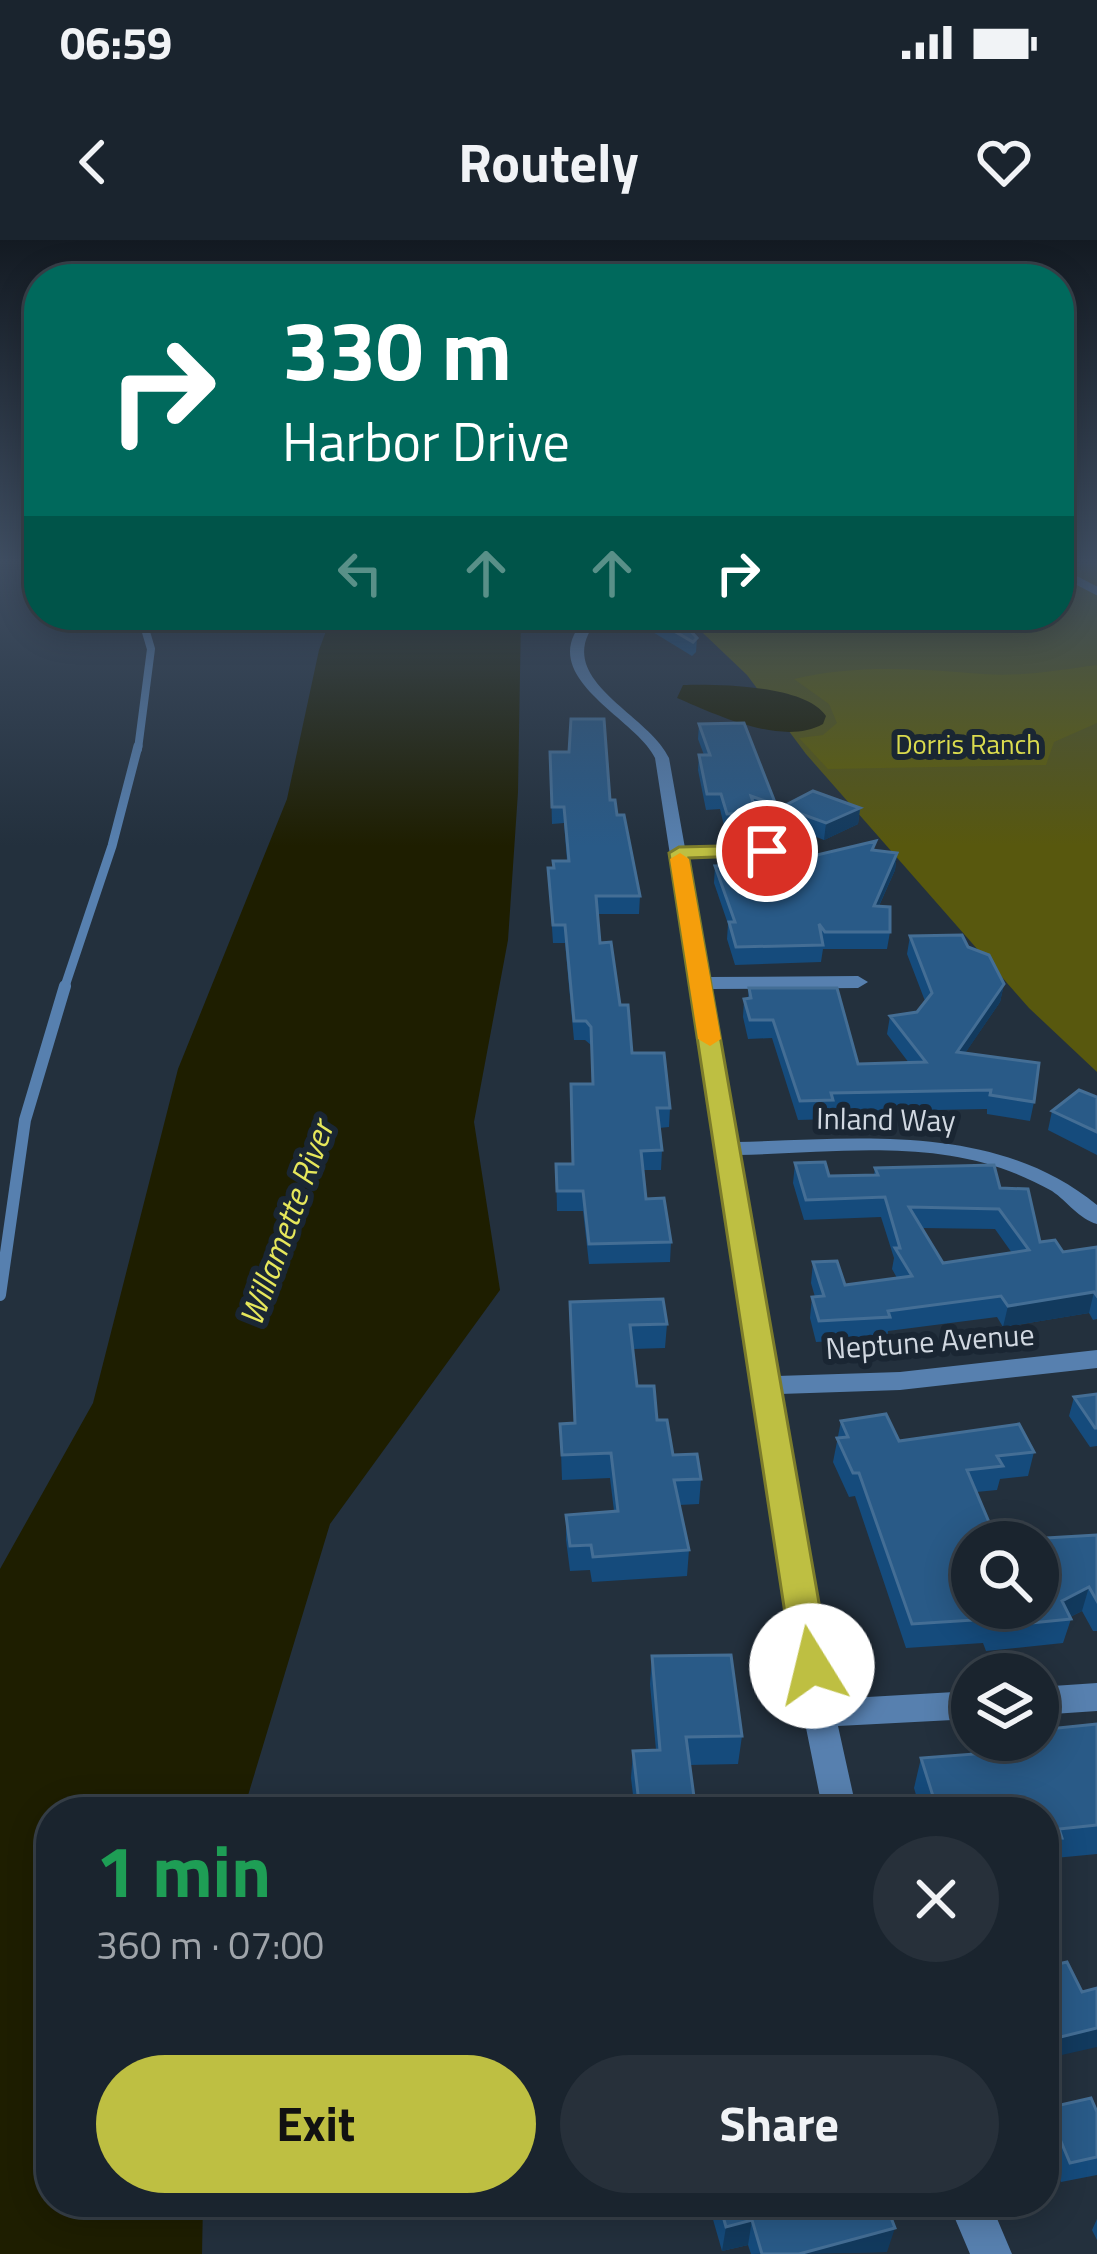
<!DOCTYPE html>
<html lang="en">
<head>
<meta charset="utf-8">
<style>
	body { margin:0; font-family:"Titillium Web",sans-serif; background:#27303a; color:#f1f3f6; height:100vh; display:flex; flex-direction:column; font-size:45px; white-space:nowrap }
	* { box-sizing:border-box; margin:0 }
	p { font-size:39px; color:#9fa4aa }
	.icon { flex:none; width:66px; height:66px; fill:none; stroke:currentColor; stroke-width:2; stroke-linecap:round; stroke-linejoin:round }
	.map { position:relative; flex:1; overflow:hidden }
	.drawer { position:absolute; left:36px; top:1557px; width:1023px; height:420px; display:flex; flex-direction:column; background:#1a242e; border-radius:48px; box-shadow:0 6px 30px #0003,0 0 0 3px #38414a }
	.drawer>* { flex:none }
	.top-card { position:absolute; left:24px; top:24px; width:1050px; height:366px; border-radius:48px; box-shadow:0 6px 30px #0003,0 0 0 3px #38414a; background:#00695c; color:#fff; overflow:hidden }
	.controls { position:absolute; left:951px; top:1281px; display:grid; gap:24px }
	.controls a { display:grid; place-items:center; width:108px; height:108px; border-radius:50%; background:#1a242e; box-shadow:0 6px 30px #0003,0 0 0 3px #38414a; font-size:60px }
	.pin { position:absolute; display:grid; place-items:center; width:102px; height:102px; color:#fff; margin:-51px; border:6px solid #fff; border-radius:50%; box-shadow:0 3px 12px #0007 }
	.me { position:absolute; width:132px; margin:-66px; rotate:351deg; stroke-linejoin:round; filter:drop-shadow(0 0 9px #0008) }
	.turn { display:flex; align-items:center; gap:42px; height:252px; padding:0 60px; font-size:54px }
	.turn .icon { width:156px; height:156px; stroke-width:2.5 }
	.turn b { display:block; font-size:84px; line-height:102px }
	.lanes { display:flex; align-items:center; height:114px; padding:0 60px; background:#0003; justify-content:center; gap:60px; direction:ltr }
	.lanes .off { opacity:.35 }
	.round { display:grid; place-items:center; flex:none; width:126px; height:126px; border-radius:63px; background:#27303a }
	.head { display:flex; align-items:center; justify-content:space-between; height:204px; padding:0 60px }
	h1 { font-size:72px; font-weight:700; line-height:90px; color:#1e9e55 }
	.action { display:flex; gap:24px; margin-top:auto; padding:24px 60px }
	.action a { flex:1; height:138px; border-radius:72px; background:#bebf42; color:#111; font-size:48px; font-weight:700; line-height:138px; text-align:center }
	.action a+a { background:#27303a; color:#f1f3f6 }
	.status { display:flex; justify-content:space-between; align-items:center; height:84px; padding:0 60px; background:#1a242e; direction:ltr }
	.status svg { height:33px; fill:currentColor }
	header { display:flex; justify-content:space-between; align-items:center; height:156px; padding:0 60px; background:#1a242e; font-size:54px; font-weight:700 }
	.map>svg:first-child { display:block }
</style>
</head>
<body>
<div class="status"><b>06:59</b><svg viewBox="0 0 49 12"><path d="M0 12V9h3v3zM5 12V6h3v6zM10 12V3h3v9zM15 12V0h3v12zM26 1h20v11H26zM47 4h2v5h-2z"/></svg></div>
<header><svg class="icon" aria-label="back" viewBox="0 0 24 24"><path d="M15 5l-7 7 7 7"/></svg>Routely<svg class="icon" aria-label="heart" viewBox="0 0 24 24"><path d="M12 20l-8-8c-3-5 5-10 8-4 3-6 11-1 8 4z"/></svg></header>
<div class="map">
<svg width="1097" height="2014" viewBox="0 0 1097 2014">
	<rect width="100%" height="100%" fill="#23303d"/>
	<path fill="#58580e" d="M1059,324H1097V832L1029,768L806,514L747,435L684,375H1059Z"/>
	<path fill="#626101" d="M1097,425V483L1054,502L1046,525L828,529L799,498L823,495L837,483L829,464L794,439C856,424 921,429 983,434C1021,437 1060,430 1097,425Z"/>
	<path fill="#1e1e00" d="M332,375H521L518,552L508,700L474,882L500,1050L330,1284L243,1572H51V1962H203L202,2014H0V1329L93,1163L178,829L287,559L319,410Z
		M683,445C718,444 806,445 826,476L823,484C782,507 715,474 677,458Z"/>
	<g fill="none" stroke-linecap="round" stroke-linejoin="round">
		<path stroke="#5780af" stroke-width="8" d="M1064,324L1068,336L1097,351
			M138,509L151,409L141,375"/>
		<path stroke="#5780af" stroke-width="9" d="M64,749L112,606L138,506"/>
		<path stroke="#5780af" stroke-width="12" d="M0,1055L25,880L65,746"/>
		<path fill="#5780af" fill-rule="evenodd" d="M589,375H602C543,437 647,471 669,518L685,608L767,606L775,611L767,616L687,618L708,737L858,736L868,742L858,748L709,749L736,902C860,899 995,882 1097,965V984C1079,979 1068,962 1052,951C1039,944 1023,936 1009,931C925,899 826,913 738,915L777,1136L900,1132L1097,1110V1128L900,1150L780,1154L833,1459L972,1451V1479L838,1486L857,1572H823L803,1473L655,518C635,476 527,435 589,375Z
			M1097,1443V1471L1038,1475V1447Z
			M948,1962H990L1012,2014H970Z"/>
	</g>
	<path fill="#154b7c" fill-rule="evenodd" d="M625,375H676L697,398L696,412L692,416Z
		M699,484L776,565L775,581L757,574L755,589L725,590L720,569L706,570L698,530L699,515H704L698,499Z
		M550,512L610,560L617,575L640,656L639,674H598L600,703L620,765L632,813L670,868L669,887L659,888L662,910L661,930H643L646,959L671,1002L670,1022L589,1024L583,971H557L556,924H572L592,844L591,805L585,800H574L565,703H553L548,628H553L567,621L564,583L552,584Z
		M782,567L860,568L858,584L824,600L781,583Z
		M875,610L897,613L895,630L879,666L890,692L887,709H823L821,722L735,725L727,699L728,684L714,643L715,626L749,631Z
		M910,696L968,707L1004,744L1000,762L965,813L1034,862L1030,881L987,874V869L831,872V879L798,880L772,798L748,799L743,777L744,759L748,758L749,748L858,824L909,823L887,794L890,776L917,772L925,761L907,714Z
		M1097,857V915L1048,890L1052,871Z
		M795,923L829,936L874,935L875,928L1000,948L1040,1002L1063,1012L1097,1007V1079L1093,1080L1089,1073L1003,1087L997,1077L888,1091L887,1098L816,1102L810,1078L812,1057H815L811,1043L813,1022L845,1045L897,1038L892,1029L894,1018L881,977L804,980L793,943ZM921,988L995,989L1012,1013L943,1023Z
		M570,1062L667,1084L665,1108L633,1109L637,1146L657,1180L673,1215L701,1239L699,1264L679,1265L689,1310L687,1336L592,1342L590,1330L570,1331L566,1300V1275L614,1271L610,1238L562,1240L560,1184H574Z
		M1097,1154V1206L1090,1207L1069,1176L1074,1157Z
		M841,1181L899,1201L1034,1212L1028,1236L1000,1239L997,1250L976,1252L997,1301L1097,1295V1391H1093L1082,1371L1070,1377L1071,1379L1063,1403L986,1411L983,1403L906,1408L855,1256L849,1257L833,1222Z
		M652,1416L742,1496L738,1524L689,1525L696,1572H635L631,1538L633,1511L656,1510L650,1444Z
		M1097,1484V1614L1055,1618L1052,1627L1044,1628V1572H921L914,1548L921,1518L970,1514L974,1500H1038Z
		M1047,1868L1097,1872V1935L1061,1942L1044,1900V1875Z
		M708,1962H885L887,2012L751,2014L748,2005L722,2011Z
		M1097,1979V2000L1092,1990Z"/>
	<path fill="#123a5e" d="M860,568L858,584L824,600L826,583Z
		M897,613L895,630L871,683L874,666Z
		M1004,744L1000,762L953,831L957,812Z
		M1094,1052L1089,1073L1003,1087L1008,1066Z
		M1089,1347L1082,1371L1064,1380L1062,1361Z
		M1097,1788V1807L1044,1819V1801Z
		M752,1980L748,2005L722,2011L726,1987Z
		M895,1988L887,2012L799,2014Z"/>
	<path fill="#295a87" stroke="#446e95" stroke-width="3" fill-rule="evenodd" d="M647,375H676L697,398L693,402Z
		M571,479H604L610,560H615L617,575H624L640,656H596L600,703L611,702L620,765H628L632,813H664L670,868H657L662,910L641,911L646,959L664,958L671,1002L589,1004L583,951H557L556,924H573L571,844H593L591,787L586,781H574L565,685H553L548,628H554L553,621H569L564,567H552L550,512H569Z
		M744,483L776,565L751,556L757,573L727,574L721,554H707L699,515H710L699,484Z
		M813,551L860,568L826,583L782,567Z
		M876,601L872,610L897,613L874,666L890,667V692H825L819,684L823,705L736,707L729,682H735L715,626L746,625L749,631Z
		M962,695L968,707L989,715L1004,744L957,812L1039,823L1034,862L990,855L991,850L831,853L833,860L800,861L773,780H750L744,759L751,758L749,748H837L858,824L926,822L890,776L917,772L932,753L910,696Z
		M1079,850L1097,857V892L1052,871Z
		M825,922L829,936L878,935L875,928L994,925L1000,948L1028,949L1040,1002L1055,1000L1063,1012L1097,1007V1056L1094,1052L1008,1066L1001,1056L888,1071L890,1077L819,1081L812,1057L824,1056L813,1022L837,1021L845,1045L912,1036L895,1008H900L885,957L806,960L795,923ZM909,967L999,969L1029,1010L943,1023Z
		M663,1059L667,1084L630,1085L637,1146H654L657,1180H667L673,1215L697,1214L701,1239L674,1240L689,1310L593,1317L591,1305L570,1306L566,1275L618,1271L611,1213L562,1215L560,1184L575,1183L570,1062Z
		M1097,1154V1188H1095L1074,1157Z
		M886,1174L899,1201L1019,1184L1034,1212L997,1216L1003,1226L967,1230L997,1301L1097,1295V1361L1089,1347L1062,1361L1071,1379L992,1387L989,1379L912,1384L859,1233H853L837,1198L848,1197L841,1181ZM972,1302H1038V1368H972Z
		M731,1415L742,1496L686,1497L696,1572H640L633,1511L660,1510L652,1416Z
		M1097,1484V1585L1059,1589L1062,1598L1044,1599V1572H938L921,1518L988,1513L983,1500H1038V1490Z
		M1067,1722L1082,1752L1097,1748V1788L1044,1801V1727Z
		M1091,1858L1097,1872V1917L1070,1923L1047,1868Z
		M719,1962H885L895,1988L799,2014H762L752,1980L726,1987Z"/>
	<linearGradient id="sky" x2="0" y2="1"><stop stop-color="#131a22"/><stop offset="0.53" stop-color="#3f4e62"/><stop offset="1" stop-color="#3f4e62" stop-opacity="0"/></linearGradient>
	<rect width="1097" height="606" fill="url(#sky)"/>
	<path fill="#bebf42" stroke="#7c7c2b" stroke-width="3" d="M767,605L777,611L774,615L689,618L830,1426L824,1437L812,1441L799,1437L793,1426L669,613L679,607Z"/>
	<path fill="#f59e0b" d="M680,613L689,619L721,799L710,806L698,799L670,619Z"/>
	<g text-anchor="middle" stroke-width="12" stroke-linejoin="round" paint-order="stroke">
		<g font-size="27" fill="#dadb4e" stroke="#1a2633">
			<text x="968" y="514">Dorris Ranch</text>
		</g>
		<g font-size="30" fill="#d1d8e1" stroke="#1a2633">
			<text transform="translate(886 880) rotate(1)" y="10">Inland Way</text>
			<text transform="translate(930 1102) rotate(-4)" y="10">Neptune Avenue</text>
		</g>
		<g font-size="33" font-style="italic" fill="#e6e75b" stroke="#1a2633">
			<text transform="translate(286 983) rotate(-70)" y="12">Willamette River</text>
		</g>
	</g>
</svg>
<div class="controls">
<a><svg class="icon" aria-label="search" viewBox="0 0 24 24"><circle cx="10" cy="10" r="6"/><path d="M15 15l6 6"/></svg></a>
<a><svg class="icon" aria-label="layers" viewBox="0 0 24 24"><path d="M12 4l9 5-9 5-9-5zM3 14l9 5 9-5"/></svg></a>
</div>
<div class="pin" style="left:767px;top:611px;background:#d93025"><svg class="icon" aria-label="arrive" viewBox="0 0 24 24"><path d="M6 21V4h12l-3 4 3 4H6"/></svg></div>
<svg class="me" style="left:812px;top:1426px" viewBox="-20 -20 40 40"><circle r="19" fill="#fff"/><path d="M0-13L10 11 0 6-10 11z" fill="#bebf42"/></svg>
<div class="top-card">
<div class="turn"><svg class="icon" aria-label="right" viewBox="0 0 24 24"><path d="M7 20v-9h11M14 6l5 5-5 5"/></svg><div><b>330 m</b>Harbor Drive</div></div>
<div class="lanes"><svg class="icon off" aria-label="left" viewBox="0 0 24 24"><path d="M17 20v-9H6M10 6l-5 5 5 5"/></svg><svg class="icon off" aria-label="ahead" viewBox="0 0 24 24"><path d="M12 20V5M6 11l6-6 6 6"/></svg><svg class="icon off" aria-label="ahead" viewBox="0 0 24 24"><path d="M12 20V5M6 11l6-6 6 6"/></svg><svg class="icon" aria-label="right" viewBox="0 0 24 24"><path d="M7 20v-9h11M14 6l5 5-5 5"/></svg></div>
</div>
<section class="drawer">
<div class="head"><div><h1>1 min</h1><p>360 m · 07:00</p></div><a class="round"><svg class="icon" aria-label="close" viewBox="0 0 24 24"><path d="M6 6l12 12M18 6L6 18"/></svg></a></div>
<div class="action"><a>Exit</a><a>Share</a></div>
</section>
</div>
</body>
</html>
